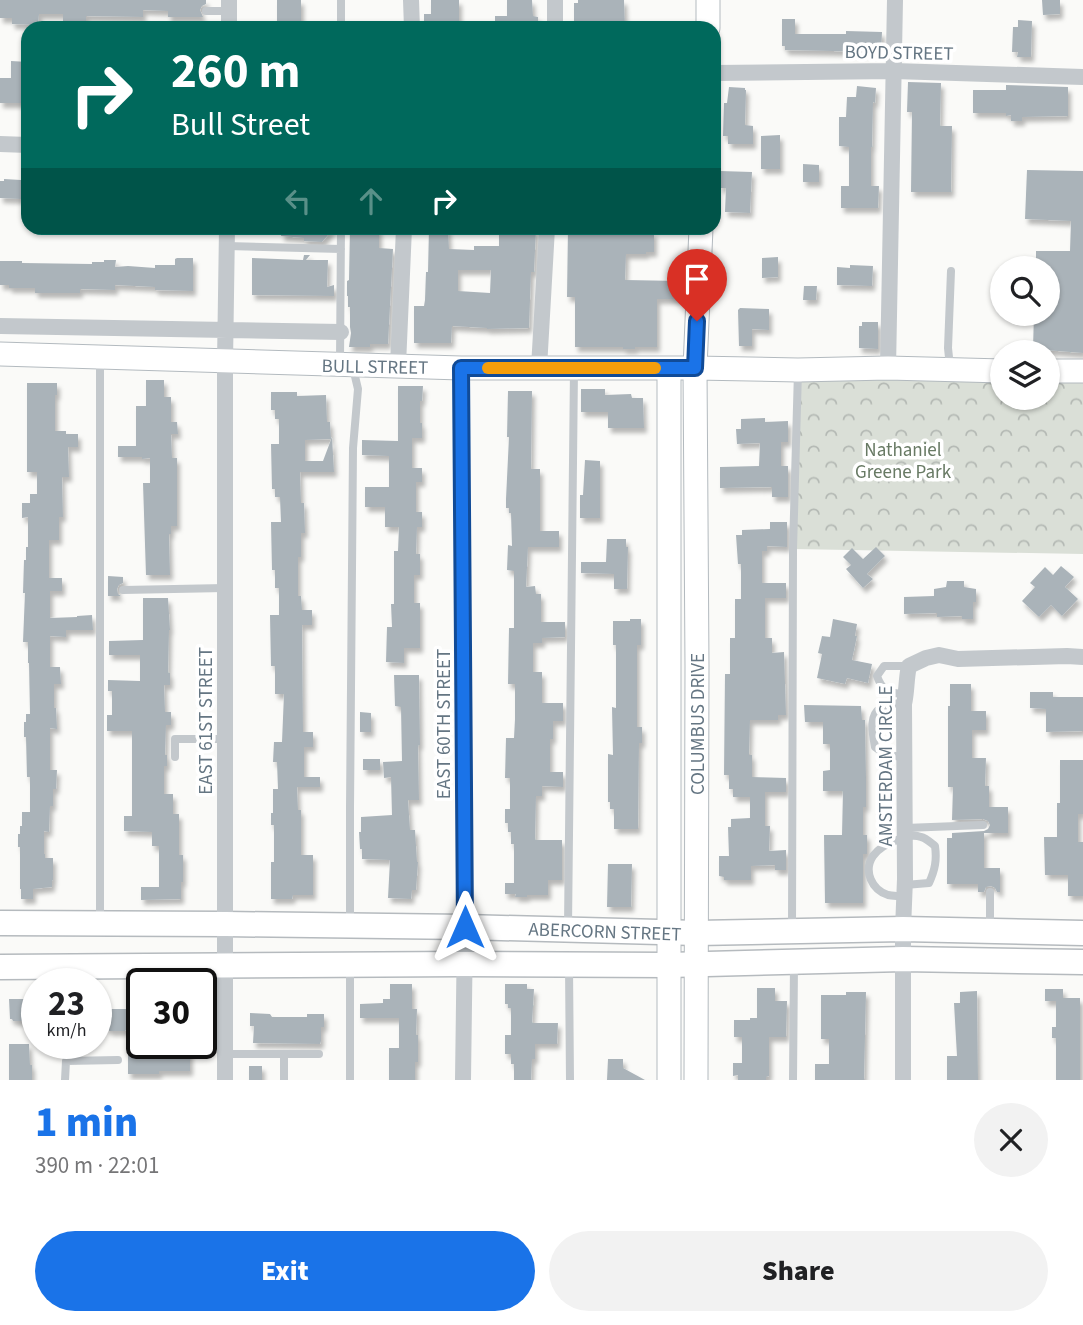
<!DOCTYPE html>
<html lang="en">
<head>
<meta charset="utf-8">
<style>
	body { margin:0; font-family:"Source Sans 3",sans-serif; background:#f2f2f2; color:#202124; height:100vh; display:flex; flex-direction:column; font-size:26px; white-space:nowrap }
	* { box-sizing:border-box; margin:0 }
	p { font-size:23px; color:#757577 }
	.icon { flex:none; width:38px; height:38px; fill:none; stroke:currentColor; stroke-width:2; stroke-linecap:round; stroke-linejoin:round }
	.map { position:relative; height:1080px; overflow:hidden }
	.sheet { display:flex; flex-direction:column; background:#fff; flex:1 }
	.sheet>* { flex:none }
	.top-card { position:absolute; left:21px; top:21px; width:700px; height:214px; border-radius:21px; box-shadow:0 2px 5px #0004; background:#00695c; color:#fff; overflow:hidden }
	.controls { position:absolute; left:990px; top:256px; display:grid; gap:14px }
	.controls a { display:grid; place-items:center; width:70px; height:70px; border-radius:50%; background:#fff; box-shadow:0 2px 5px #0004; font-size:35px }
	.speed { position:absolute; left:21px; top:968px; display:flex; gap:14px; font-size:35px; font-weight:700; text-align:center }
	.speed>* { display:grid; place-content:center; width:91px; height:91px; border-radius:50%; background:#fff; box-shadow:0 2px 5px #0004; line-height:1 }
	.speed small { font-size:18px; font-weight:400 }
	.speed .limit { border:4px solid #111; border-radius:10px; background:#fff; color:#111 }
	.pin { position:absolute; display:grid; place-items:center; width:60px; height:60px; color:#fff; margin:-72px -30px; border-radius:50% 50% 50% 0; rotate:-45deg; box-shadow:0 0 7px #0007 }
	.pin .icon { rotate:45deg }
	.me { position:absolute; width:77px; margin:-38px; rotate:0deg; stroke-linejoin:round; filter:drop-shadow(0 0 5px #0008) }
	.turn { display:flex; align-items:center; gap:24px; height:147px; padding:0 35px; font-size:32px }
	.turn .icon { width:91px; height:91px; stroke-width:2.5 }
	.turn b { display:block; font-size:49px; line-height:60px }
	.lanes { display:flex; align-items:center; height:66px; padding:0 35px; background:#0003; justify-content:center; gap:35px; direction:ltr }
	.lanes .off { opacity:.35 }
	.round { display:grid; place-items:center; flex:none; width:74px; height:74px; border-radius:37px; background:#f2f2f2 }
	.head { display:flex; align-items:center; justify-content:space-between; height:119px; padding:0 35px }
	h1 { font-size:42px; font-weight:800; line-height:52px; color:#1a73e8 }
	.cta { display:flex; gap:14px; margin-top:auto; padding:14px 35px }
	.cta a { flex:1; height:80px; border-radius:42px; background:#1a73e8; color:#fff; font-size:28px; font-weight:800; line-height:80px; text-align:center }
	.cta a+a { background:#f2f2f2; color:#202124 }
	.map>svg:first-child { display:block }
</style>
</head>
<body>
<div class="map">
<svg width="1083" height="1080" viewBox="0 0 1083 1080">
	<defs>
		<pattern id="park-crowns" width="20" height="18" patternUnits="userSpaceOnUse" patternTransform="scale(1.75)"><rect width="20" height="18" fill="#dadfd7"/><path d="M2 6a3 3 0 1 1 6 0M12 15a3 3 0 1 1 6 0" fill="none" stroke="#b4b9b4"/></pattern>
		<filter id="shadow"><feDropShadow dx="3" dy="5" stdDeviation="2" flood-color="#0004"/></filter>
	</defs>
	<rect width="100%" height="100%" fill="#fafaf8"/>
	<path fill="url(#park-crowns)" d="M798,370L1003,371V397H1048V371H1083V554L793,549Z"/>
	<path fill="#aab3b9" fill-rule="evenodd" filter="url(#shadow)" d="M0,0H206V4L202,6L200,10L203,17H168V11L143,10V17L86,16V23L63,22V14H39L38,25L12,24V18H0Z
		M277,0H301V28H277Z
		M431,0H459V21H452V28H424V14H431Z
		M507,0H532L533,16L538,17V28H495V16H507Z
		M578,0H624L625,28H574V3H578Z
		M1042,0H1060V14L1043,15Z
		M782,19H795V34H846V31L882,32L881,52L785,50V46H782Z
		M1018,20L1032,21L1031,57H1017L1018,52H1012L1013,27H1018Z
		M11,61L28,62V103H0V78H11Z
		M908,82L941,83L940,126H952L951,192H911L912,112H907Z
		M1006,85L1068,87V116L1022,117V121H1011V115L1006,116V113H973V90H1006Z
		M857,86L876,88L875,103L873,102L872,147H871V186H879L878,208H841V186H849V147L839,146V117H846L847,97H856Z
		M729,87L745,88V90H746L745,125L753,126V144H728V136H723L724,103H727Z
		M780,135V169H761V136Z
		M803,164L819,165V182H803Z
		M1027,170L1083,171V353L1033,349L1034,313H1048V268H1036V251H1070L1071,221L1025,219Z
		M720,171L752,172L750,213L725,212L726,188H720Z
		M4,179L21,180V199L0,198V181H4Z
		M282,228H334L322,242L304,241V238L281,236Z
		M350,228H379V248L393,249L388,344H370V347H349L351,333L350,327V307H348V296H347V281L349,280Z
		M429,228H448L449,249L474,250V246H499V230L536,229L534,272H531L529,328L487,329V328L452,326L451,343H414V306H424L425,300L426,272H428ZM458,270H491L490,293L458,291Z
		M568,228H626V232H654V252H646V254H626L625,280L680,281V299H657V347H635V349H623V347H575V297H567Z
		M304,255H310L306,260H328L327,287L334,285V296L252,295V258L303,260Z
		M778,257V277L762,278V258Z
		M177,258H193V291L155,290V287L115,285V290L80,289V293H35V288H9V285H0V261H22V263L92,264V262H104V260H116L115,267L128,266L155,268V265H175V259Z
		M850,265L873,266L872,286L837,285V267L850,268Z
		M804,286H817L816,300H803Z
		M740,308L769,309V330L752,329V346H739L738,310Z
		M862,322H878V349L859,348V326H862Z
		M146,380H164V397H171V422H177L178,434H171L172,458H177V526H171V534H169L170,575H146L143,483H150V458L142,459V457H118V446H136V406H146Z
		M27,383H57V395H55V431H66V434H78V447H68L69,477H62L63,517H59V540H49V578H62V591H50V618L77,617V616L92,615L93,630H66V637L50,636V667H60L61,684H54V708H56L57,729L50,728V770H57L56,789H53V806H50L49,832L44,831V854H45V858H53V880L52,881V887L33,889V899H21V889H20V847H18V834H20V826H22V812H30V777H27L26,737H24V722H26V714H30L29,663H28V642H23L25,593H23L24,560H26V547H28V517L22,518V503H30V494H37V472H27Z
		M398,386H423L422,401H420V423H422V438H412V468H422V482H416V512H422V527H417L416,554H420V575H414V603H420V648H404V663L386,662L387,627H392L391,604H394V551H398L399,527H385V507H365V487H389V456L362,455V440L398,441Z
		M581,389H605V395L631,394L632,398H643L644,428H608V412H581Z
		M508,391H532L531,469H540V531H559V547H528L526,587L535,586L536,594H541V622H565V637L542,638V643H533V672H542V703H563V721H553V739H550V772H563V787L542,786V796H536L535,840H562V880H548V895H527V897H515L516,894H505V883H514V844H511V832H508V823H505V809H510V778H505L506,738H514L515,719V684H508L509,628H514V571L507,570L508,545L512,546L511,513H509V508H506V499L509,437H507Z
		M271,392H297V396L326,395L327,422H330L331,439L305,440V461H323L332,437L334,472H300L301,503H304L305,533H301V557H298V596H301L302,610H312V625H302L303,732H313V747H304V777H320V787H297L298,810H301V855H313V895H293L292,899H271V862H274V825H271V813H273V789H278L277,762H273L274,742H282L284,694H275V666H271L270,615H279V588H275V570H272L271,522H281L280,497H275V489H272L271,444H279V419H275V410H271Z
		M765,418V422L788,421V442H781V466H788V497H772V487L720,488V467L759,466L760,443L737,444L736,429H741V419Z
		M585,460L600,461V518H580V495H583Z
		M770,522H787V547L767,546V551H762V583H786V598H765V638H772V653L784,652L786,715H778V720H750L749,755H752V777L786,778V792H765V826H770L769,851L786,850V870H775V865L751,866V880H724V877L719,876V856H729L728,827H731V819L750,818V797H733V789H729V775H724L725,674H730V638H735V599H741V564H738L736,535H742V530L770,529Z
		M607,539H626V547H628L627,589H614V574L581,573V562H606Z
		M876,547L885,556L867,574L873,579L863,588L846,569L851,565L843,557L852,548L863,559Z
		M1061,566L1074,577L1065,587L1078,599L1062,616L1051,605L1039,617L1022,601L1035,587L1030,583L1045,567L1053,575Z
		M108,576L123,577V583L119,585L117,589L118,594L121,596H108Z
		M947,581H964V587L976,589V602H973V619H962V616L937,617V613L904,614V597L934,596V589L946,587Z
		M143,598H168L170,630H169L168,673H170V685H164L165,712H171V725H166L165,755H167V766H164V794H173V814H179V855H183V882H181V899L141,900V887H159V846H152V832L124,831V816H132V731H107V715H112V691H108V680L140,681V655H109V641L143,640Z
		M630,619H641V645H637V727H642V743H639L638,829H614V809H610V802H608V754L613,755L612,707L616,708V645H613V621H630Z
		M833,619L857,624L855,636H857L852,660L872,664L868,683L847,678L845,684L817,678L822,654L818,653L822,636L830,637Z
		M394,675H419L420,745H418L419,800H408L410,830H415L417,862H418L416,890H412L411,899L388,898L390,860L362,859V849H360L359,832H361V817L392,815L391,777L384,778L383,762L402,761L401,707L395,706Z
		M950,684H971V711H986V730H972V758H986L985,786H989V807H1008V833H984V868H1000V892H997L995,888L991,886L986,887L984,892H978V884H947V838H952V833L984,831L988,829L990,825L988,821L983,819L952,820L953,787H948V706H950Z
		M1030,692H1053V697H1083V731L1046,732V709L1030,708Z
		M804,705L861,706L862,720H865L866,778V807H863V835H867V854H863V903H825L824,835H842L843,791H823V771L830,770V744H823V722H805Z
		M360,712L371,713V732H360Z
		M363,759H380V770H363Z
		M1060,760H1083V814H1078V842H1083V896H1068V875H1045L1044,837H1057V803H1060Z
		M608,864H632L631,907H607Z
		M390,984H412V1009H417L416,1035H418V1062H415V1080H389V1048H399V1018H360V1004L383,1003V999H390Z
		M505,984H527V989H534L532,1023H558L557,1044H535V1059H532L531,1080H514V1064H511V1054H505V1035H511V1008H508V1004H505Z
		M757,988H775V1001H787L786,1037H769V1076L766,1077V1080H738V1075L733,1076V1063H742V1037H734V1020H750V1018H757Z
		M1045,989H1063V998H1080V1080H1056V1038H1052V1027H1056V1001H1045Z
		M977,991L978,1080H947V1056H957L954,1003H960V992Z
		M846,992H866L864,1080H815V1064H829V1039H821V995H846Z
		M9,999H31V1002H37V1021H13L12,1019H10Z
		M127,1006H142V1026L134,1025V1027H128L125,1031H109V1029H106V1009H127Z
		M250,1013L270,1014L272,1017H307V1014H324V1027H321V1041L320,1044L253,1043L254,1026H250Z
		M9,1044H29L30,1065H32V1080H9Z
		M159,1051H190V1071H159V1074H128V1054L159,1053Z
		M608,1059H623V1068L645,1080H607Z
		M249,1066H262V1080H249Z"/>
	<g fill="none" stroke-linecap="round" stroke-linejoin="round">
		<defs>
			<path id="secondary" d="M708,28V0
				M0,354L461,368H695L798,370L888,368L1003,371
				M669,368V1080
				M1048,371H1083
				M696,1080L697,665L695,368L701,228"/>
			<path id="primary" d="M0,923L226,924L465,927L697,933L903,929L1083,933
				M0,967L464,964L669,965L903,959L1083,962"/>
		</defs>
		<use href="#secondary" stroke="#b3babf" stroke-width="25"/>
		<use href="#primary" stroke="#b5babe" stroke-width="27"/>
		<path stroke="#c3c8cc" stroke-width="8" d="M206,11H229
			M341,28V0
			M227,246L341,249
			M340,361L341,228
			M950,367L948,348L951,271
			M123,590L225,588
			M906,695C890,692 883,693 877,676L884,666H909
			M904,702C897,704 887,704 881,708C868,715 873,735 875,747L886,755L904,757
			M175,757V739H226
			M905,828L983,825
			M990,892V927
			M905,897C899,896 893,896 888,895C872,890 863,871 873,856C879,848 886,844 895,841C903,837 912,834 921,837C926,838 931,843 935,846C937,860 935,870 929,883L905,885
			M100,921V360
			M350,922V808L353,448L358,389L353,368
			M568,927L574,369
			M792,929L793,549L798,371
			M569,967L570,1080
			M225,1054H319
			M284,1054V1080
			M65,1080L66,1061L118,1060
			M350,1080V969
			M793,1080L794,964"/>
		<path stroke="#c3c8cc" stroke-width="16" d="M411,0L412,28
			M229,28V0
			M555,28V0
			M714,73L894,71L1083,77
			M0,144L28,145
			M0,326L341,332
			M398,365L404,228
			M461,368L465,927L463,1080
			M539,368L547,228
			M888,368L895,0
			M225,1080V362L227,228
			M903,1080V929L905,879L904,704C907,691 906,679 909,666L926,658L939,655L958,659L1067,656L1083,657"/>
		<use href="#secondary" stroke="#fff" stroke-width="23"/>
		<use href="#primary" stroke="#fff" stroke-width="24"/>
	</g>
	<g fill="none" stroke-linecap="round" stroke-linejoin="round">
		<defs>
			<path id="route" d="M465,927L461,368H695L697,321"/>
		</defs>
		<use href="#route" stroke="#114b97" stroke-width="18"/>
		<use href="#route" stroke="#1a73e8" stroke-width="12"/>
		<path stroke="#f59e0b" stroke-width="12" d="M488,368H655"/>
	</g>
	<g text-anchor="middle" stroke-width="7" stroke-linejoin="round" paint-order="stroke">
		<g font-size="19" fill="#657683" stroke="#fff">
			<text transform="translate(899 52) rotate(1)" y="7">BOYD STREET</text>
			<text transform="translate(375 366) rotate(1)" y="7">BULL STREET</text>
			<text transform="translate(205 721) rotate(-90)" y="7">EAST 61ST STREET</text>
			<text transform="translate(443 724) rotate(-90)" y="7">EAST 60TH STREET</text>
			<text transform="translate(697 724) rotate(-90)" y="7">COLUMBUS DRIVE</text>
			<text transform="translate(885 766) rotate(-90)" y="7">AMSTERDAM CIRCLE</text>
			<text transform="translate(605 931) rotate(2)" y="7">ABERCORN STREET</text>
		</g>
		<g font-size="19" fill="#687a64" stroke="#fff">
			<text x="903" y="456">Nathaniel<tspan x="903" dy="22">Greene Park</tspan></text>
		</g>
	</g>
</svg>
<div class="controls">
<a><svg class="icon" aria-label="search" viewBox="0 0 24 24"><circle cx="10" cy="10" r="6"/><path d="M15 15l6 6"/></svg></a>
<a><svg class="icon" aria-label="layers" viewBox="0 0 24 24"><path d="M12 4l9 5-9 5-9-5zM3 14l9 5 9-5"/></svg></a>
</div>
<div class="speed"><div>23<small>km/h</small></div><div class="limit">30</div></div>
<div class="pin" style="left:697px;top:321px;background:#d93025"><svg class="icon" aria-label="arrive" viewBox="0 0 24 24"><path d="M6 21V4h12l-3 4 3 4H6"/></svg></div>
<svg class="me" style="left:465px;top:927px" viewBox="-20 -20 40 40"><path d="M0-17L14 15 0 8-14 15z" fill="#1a73e8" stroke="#fff" stroke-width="4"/></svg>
<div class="top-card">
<div class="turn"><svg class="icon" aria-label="right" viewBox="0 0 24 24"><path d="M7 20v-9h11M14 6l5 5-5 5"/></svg><div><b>260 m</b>Bull Street</div></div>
<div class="lanes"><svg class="icon off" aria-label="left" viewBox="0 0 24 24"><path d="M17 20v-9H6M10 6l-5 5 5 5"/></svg><svg class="icon off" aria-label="ahead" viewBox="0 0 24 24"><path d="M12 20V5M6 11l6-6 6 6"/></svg><svg class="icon" aria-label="right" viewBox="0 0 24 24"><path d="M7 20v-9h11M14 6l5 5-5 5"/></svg></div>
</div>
</div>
<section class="sheet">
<div class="head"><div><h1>1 min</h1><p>390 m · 22:01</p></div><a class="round"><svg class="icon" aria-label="close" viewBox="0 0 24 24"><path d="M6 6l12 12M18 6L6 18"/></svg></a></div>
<div class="cta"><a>Exit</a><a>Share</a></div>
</section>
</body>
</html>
